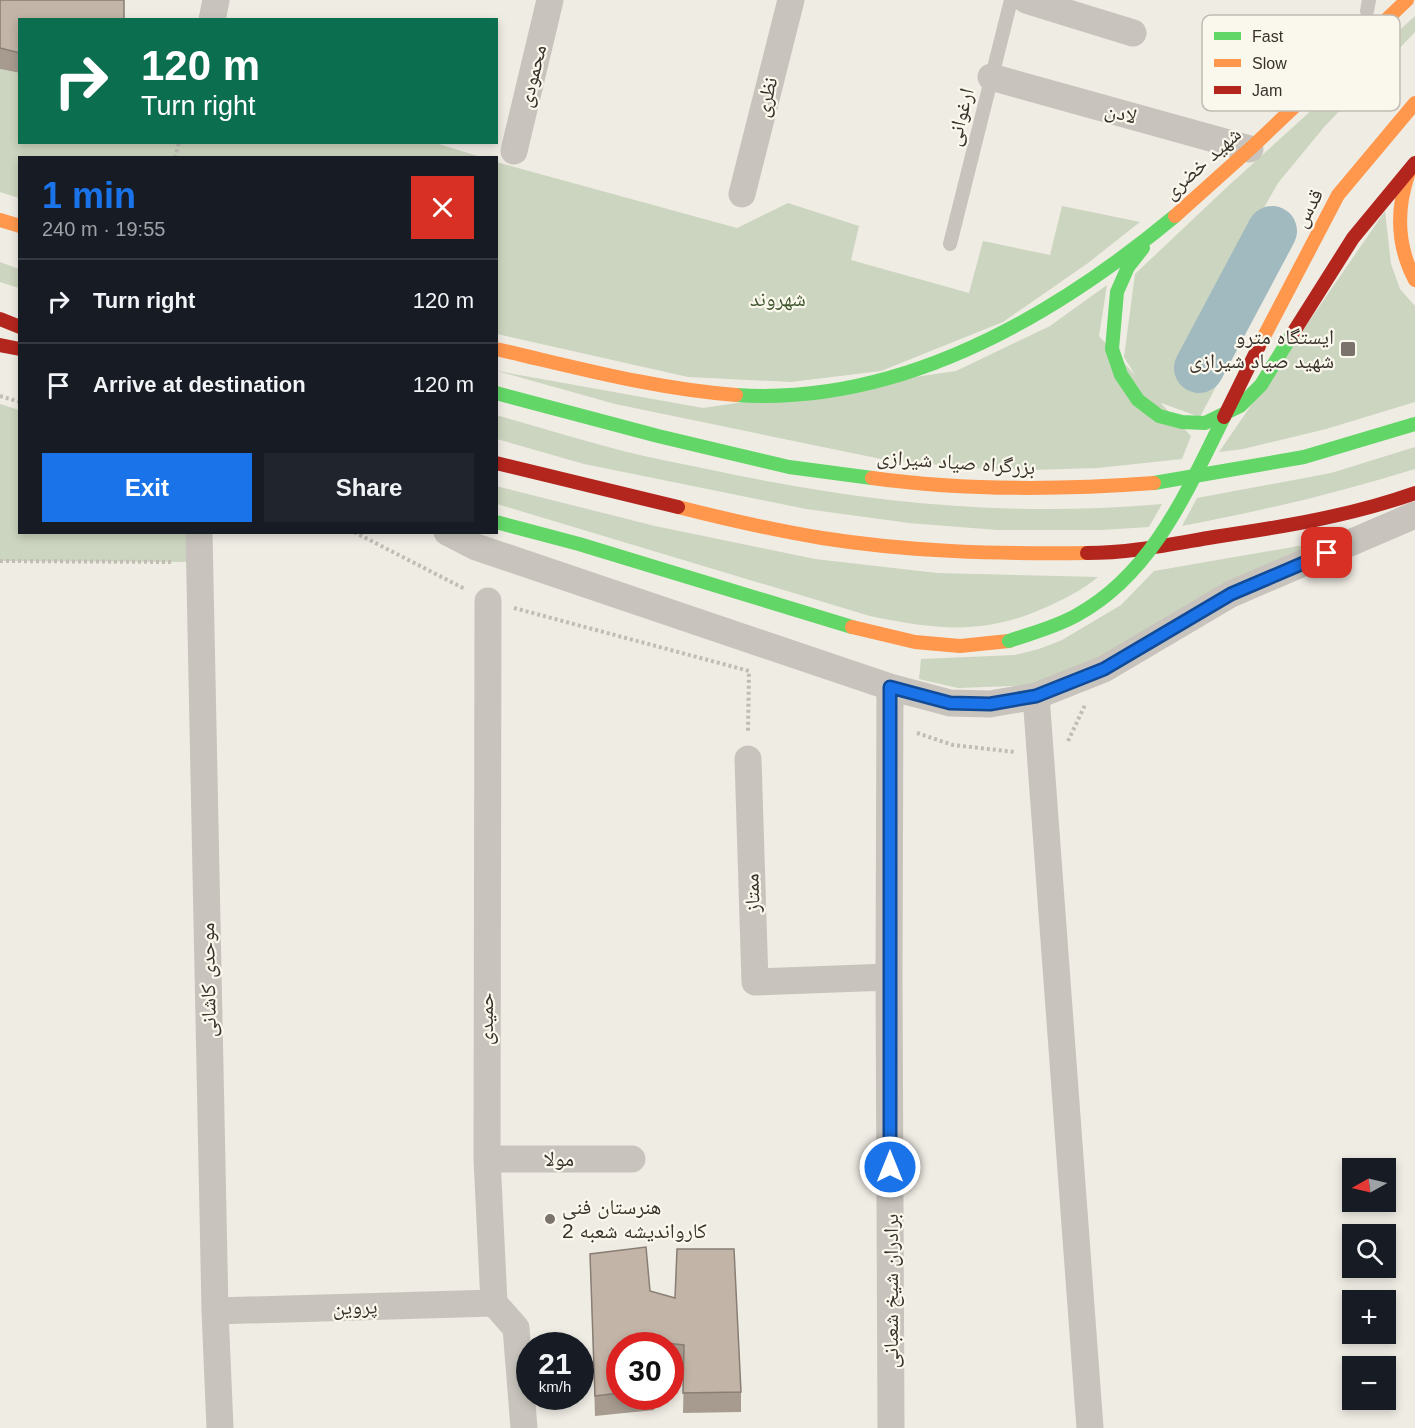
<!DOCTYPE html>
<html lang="en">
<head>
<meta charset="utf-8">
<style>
	body { margin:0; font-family:Helvetica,"Noto Naskh Arabic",sans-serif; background:#20242c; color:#f1f3f6; height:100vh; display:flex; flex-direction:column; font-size:22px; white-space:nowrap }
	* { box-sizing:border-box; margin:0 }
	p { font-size:20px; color:#9ea1a6 }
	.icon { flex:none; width:33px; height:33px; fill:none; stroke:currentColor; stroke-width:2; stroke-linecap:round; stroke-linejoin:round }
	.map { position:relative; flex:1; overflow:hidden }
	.sheet { position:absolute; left:18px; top:156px; width:480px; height:378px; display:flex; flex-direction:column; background:#171b24; border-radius:0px; box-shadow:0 3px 9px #0003 }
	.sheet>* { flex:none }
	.guide { position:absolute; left:18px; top:18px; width:480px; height:126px; border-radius:0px; box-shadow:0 3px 9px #0003; background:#0b6e4f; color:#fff; overflow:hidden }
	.needle { width:39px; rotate:262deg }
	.buttons { position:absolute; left:1342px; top:1158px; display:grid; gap:12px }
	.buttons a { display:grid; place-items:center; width:54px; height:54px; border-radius:0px; background:#171b24; box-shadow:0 3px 9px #0003; font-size:30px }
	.speed { position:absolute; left:516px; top:1332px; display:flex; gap:12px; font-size:30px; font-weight:700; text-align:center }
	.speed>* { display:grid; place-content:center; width:78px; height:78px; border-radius:50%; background:#171b24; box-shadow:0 3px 9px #0003; line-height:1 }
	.speed small { font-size:15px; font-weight:400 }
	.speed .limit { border:9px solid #d22; background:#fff; color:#111 }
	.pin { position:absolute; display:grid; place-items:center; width:51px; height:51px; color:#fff; margin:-26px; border-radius:12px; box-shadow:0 3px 9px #0006 }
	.me { position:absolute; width:66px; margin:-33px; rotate:0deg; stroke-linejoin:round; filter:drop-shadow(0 0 4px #0008) }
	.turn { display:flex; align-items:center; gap:21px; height:126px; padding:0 24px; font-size:27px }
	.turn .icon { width:78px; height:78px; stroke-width:2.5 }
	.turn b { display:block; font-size:42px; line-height:51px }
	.round { display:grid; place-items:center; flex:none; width:63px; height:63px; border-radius:0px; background:#20242c }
	.overview { display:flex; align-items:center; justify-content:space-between; height:102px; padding:0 24px }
	h1 { font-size:36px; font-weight:700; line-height:45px; color:#1a73e8 }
	.button { display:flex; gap:12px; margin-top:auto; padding:12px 24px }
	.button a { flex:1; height:69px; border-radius:0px; background:#1a73e8; color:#fff; font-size:24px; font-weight:700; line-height:69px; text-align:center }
	.button a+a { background:#20242c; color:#f1f3f6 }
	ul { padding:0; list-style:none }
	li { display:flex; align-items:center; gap:18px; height:84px; padding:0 24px; border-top:2px solid #363941 }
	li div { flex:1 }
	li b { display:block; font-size:22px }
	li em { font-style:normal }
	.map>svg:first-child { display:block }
</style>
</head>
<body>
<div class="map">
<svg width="1415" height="1428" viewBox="0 0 1415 1428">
	<rect width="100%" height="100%" fill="#efece4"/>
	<path fill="#ccd5bf" d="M1415,16V32L1325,126L1278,183L1177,361L1219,381L1200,417L1150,399L1124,357L1135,274L1226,188Z
		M0,69L19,73L20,142H432L481,157L20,158L19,198L0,192Z
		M496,162L737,228L788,203L859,226L851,260L969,293L983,241L1050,255L1062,206L1140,222L1088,263L1003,322L881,371L791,382L688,377L497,334Z
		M1385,211L1391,264L1400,289L1415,306V402L1326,429L1243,449L1219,452Z
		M0,262L19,269V288L0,282Z
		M1107,285L1099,336L1191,436L1182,459L1098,468L1030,470L967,468L881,459L615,404L497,371L703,408L956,371L1050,326Z
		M0,404L19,410L20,532L192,533V562L0,561Z
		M496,415C539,427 581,440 623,451C651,458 679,463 707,469C860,502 1006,518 1162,504L1149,527L1101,530H997L909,523L806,509L584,464L497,439Z
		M1415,447V469C1338,493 1261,511 1182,526L1197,498L1331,473Z
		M496,486L655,526L815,559L937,573L1098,577C1084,589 1068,597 1051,605C986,636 938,630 870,616L497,504Z
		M1358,532L1122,648L1041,685L958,688L919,679L921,659L1015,655L1039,649L1062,640L1121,605L1154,571L1304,545Z"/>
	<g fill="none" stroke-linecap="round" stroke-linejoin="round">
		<path stroke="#a1bac0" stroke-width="50" d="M1199,368L1272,231"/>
		<path stroke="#c1bdb5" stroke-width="4" stroke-dasharray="3 3" stroke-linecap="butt" d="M175,158L179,142
			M0,396L20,402
			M354,532L465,589
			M0,561L173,562
			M514,608L749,671L748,733
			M917,733L953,745L1015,752
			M1068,741L1085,705"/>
		<path stroke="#c8c4bd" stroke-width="14" d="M1367,11L1369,0
			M950,244L1011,0"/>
		<path stroke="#c8c4bd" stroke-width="27" d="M1026,0L1133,33
			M212,20L216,0
			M991,77L1250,149
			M514,151L550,0
			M742,194L791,0
			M199,532L215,1311L220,1428
			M447,532L476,547L890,687L950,703L990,704L1036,696L1104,669L1231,594L1415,515
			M488,601L487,1159L494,1303L516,1328L524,1428
			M890,687L889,977L891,1428
			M1036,696L1090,1428
			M748,759L755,982L889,977
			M487,1159H632
			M215,1311L494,1303"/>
		<path stroke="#63d668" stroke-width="14" d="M1143,248L1128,267L1117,292L1112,349L1121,375L1138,400L1159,416L1182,422L1205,423L1240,406L1261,385L1293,333
			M496,393L658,436L789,467L872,478
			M736,395C900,406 1052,318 1175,216
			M1154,483L1304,457L1415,424
			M496,522L579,544L852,627"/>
		<path stroke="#ff974d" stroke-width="14" d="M1408,175C1396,211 1397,246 1415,280
			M1175,216L1252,147L1407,0
			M0,220L20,226
			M1259,346L1338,195L1415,103
			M496,349C575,367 654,389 736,395
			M872,478C966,491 1059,490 1154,483
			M678,507C725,519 773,530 822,538C909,552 999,554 1087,553
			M852,627L915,642L960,646L1009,641"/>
		<path stroke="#b3261e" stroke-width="14" d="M0,319L20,327
			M1293,333L1353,238L1415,163
			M0,345L20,349
			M496,463L678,507
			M1087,553C1130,553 1172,544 1214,537C1282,527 1350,516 1415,493"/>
		<path stroke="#63d668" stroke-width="14" d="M1009,641C1032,633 1056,627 1077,615C1153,573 1187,491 1224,417"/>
		<path stroke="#b3261e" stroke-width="14" d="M1224,417L1259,346"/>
	</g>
	<path fill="#a79b8f" d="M0,0L20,20V73L0,69Z
		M590,1254L650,1291L741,1392V1412L683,1413L684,1365L670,1364V1346H620V1396H655L654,1410L595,1416Z"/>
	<path fill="#c2b4a6" stroke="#887e74" stroke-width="1.5" d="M0,0H124V20H20V53L0,48Z
		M646,1247L650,1291L675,1298L677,1249H734L741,1392L683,1393L684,1345L656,1342V1346H620V1393L595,1396L590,1254Z"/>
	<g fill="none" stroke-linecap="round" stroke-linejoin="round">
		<defs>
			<path id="route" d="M890,1167V687L950,703L990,704L1036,696L1104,669L1231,594L1327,553"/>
		</defs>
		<use href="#route" stroke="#114b97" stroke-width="15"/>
		<use href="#route" stroke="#1a73e8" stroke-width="10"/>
	</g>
	<g fill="#79736c" stroke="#faf7ed" stroke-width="2">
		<rect x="1340" y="341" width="16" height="16" rx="3"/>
		<circle cx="550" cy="1219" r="6"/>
	</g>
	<g text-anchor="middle" stroke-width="4.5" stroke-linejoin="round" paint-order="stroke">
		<g font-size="21" fill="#39322b" stroke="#faf7ed">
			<text transform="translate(532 76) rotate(-76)" y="7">محمودی</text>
			<text transform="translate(766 97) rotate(-76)" y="7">نظری</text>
			<text transform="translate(1121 113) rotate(15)" y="7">لادن</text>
			<text transform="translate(960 117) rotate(-76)" y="7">ارغوانی</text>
			<text transform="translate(1202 163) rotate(-42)" y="7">شهید خضری</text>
			<text transform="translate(1308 208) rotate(-61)" y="7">قدس</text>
			<text transform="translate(956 462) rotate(4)" y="7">بزرگراه صیاد شیرازی</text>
			<text transform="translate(752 893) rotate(-92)" y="7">ممتاز</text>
			<text transform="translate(208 980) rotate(-91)" y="7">موحدی کاشانی</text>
			<text transform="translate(486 1019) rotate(-90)" y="7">حمیدی</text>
			<text x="559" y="1166">مولا</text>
			<text transform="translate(891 1291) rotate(-90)" y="7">برادران شیخ شعبانی</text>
			<text transform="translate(355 1307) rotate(-2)" y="7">پروین</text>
		</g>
		<g font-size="21" fill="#40572f" stroke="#faf7ed">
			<text x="778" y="306">شهروند</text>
		</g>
		<g font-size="21" fill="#39322b" stroke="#faf7ed" text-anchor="end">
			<text x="1334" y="344">ایستگاه مترو<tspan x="1334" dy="24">شهید صیاد شیرازی</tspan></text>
			<text x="562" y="1214" text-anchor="start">هنرستان فنی<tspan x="562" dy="24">کارواندیشه شعبه 2</tspan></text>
		</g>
	</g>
	<rect x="1202" y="15" width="198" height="96" rx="9" fill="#faf7ed" stroke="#c0bcb3" stroke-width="1.5"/>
	<rect x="1214" y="32" width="27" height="8" fill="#63d668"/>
	<rect x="1214" y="59" width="27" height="8" fill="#ff974d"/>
	<rect x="1214" y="86" width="27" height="8" fill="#b3261e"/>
	<g font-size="16" fill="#39322b">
		<text x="1252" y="42">Fast</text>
		<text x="1252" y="69">Slow</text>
		<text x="1252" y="96">Jam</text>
	</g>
</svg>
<div class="buttons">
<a><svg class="needle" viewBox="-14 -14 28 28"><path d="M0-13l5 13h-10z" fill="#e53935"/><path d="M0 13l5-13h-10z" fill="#9ea1a6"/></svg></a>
<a><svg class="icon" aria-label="search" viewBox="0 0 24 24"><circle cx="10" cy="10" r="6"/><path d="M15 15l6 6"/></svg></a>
<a>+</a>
<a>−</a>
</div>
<div class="speed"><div>21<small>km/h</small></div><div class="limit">30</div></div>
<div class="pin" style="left:1327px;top:553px;background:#d93025"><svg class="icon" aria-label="arrive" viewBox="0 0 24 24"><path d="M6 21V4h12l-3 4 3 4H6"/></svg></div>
<svg class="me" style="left:890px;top:1167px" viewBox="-20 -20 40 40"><circle r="17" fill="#1a73e8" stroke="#fff" stroke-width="3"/><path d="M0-11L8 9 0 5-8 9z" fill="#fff"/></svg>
<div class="guide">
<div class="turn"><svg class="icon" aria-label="right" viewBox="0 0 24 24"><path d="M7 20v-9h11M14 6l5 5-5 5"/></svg><div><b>120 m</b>Turn right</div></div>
</div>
<section class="sheet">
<div class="overview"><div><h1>1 min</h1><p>240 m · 19:55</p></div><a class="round" style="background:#d93025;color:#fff"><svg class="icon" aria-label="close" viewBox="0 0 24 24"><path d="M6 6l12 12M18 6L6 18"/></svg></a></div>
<ul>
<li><svg class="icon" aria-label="right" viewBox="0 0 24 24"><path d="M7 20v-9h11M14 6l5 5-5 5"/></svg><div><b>Turn right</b></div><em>120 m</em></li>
<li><svg class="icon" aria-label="arrive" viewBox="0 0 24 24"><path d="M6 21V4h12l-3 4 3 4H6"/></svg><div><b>Arrive at destination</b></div><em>120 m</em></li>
</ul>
<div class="button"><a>Exit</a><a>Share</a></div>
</section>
</div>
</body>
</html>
